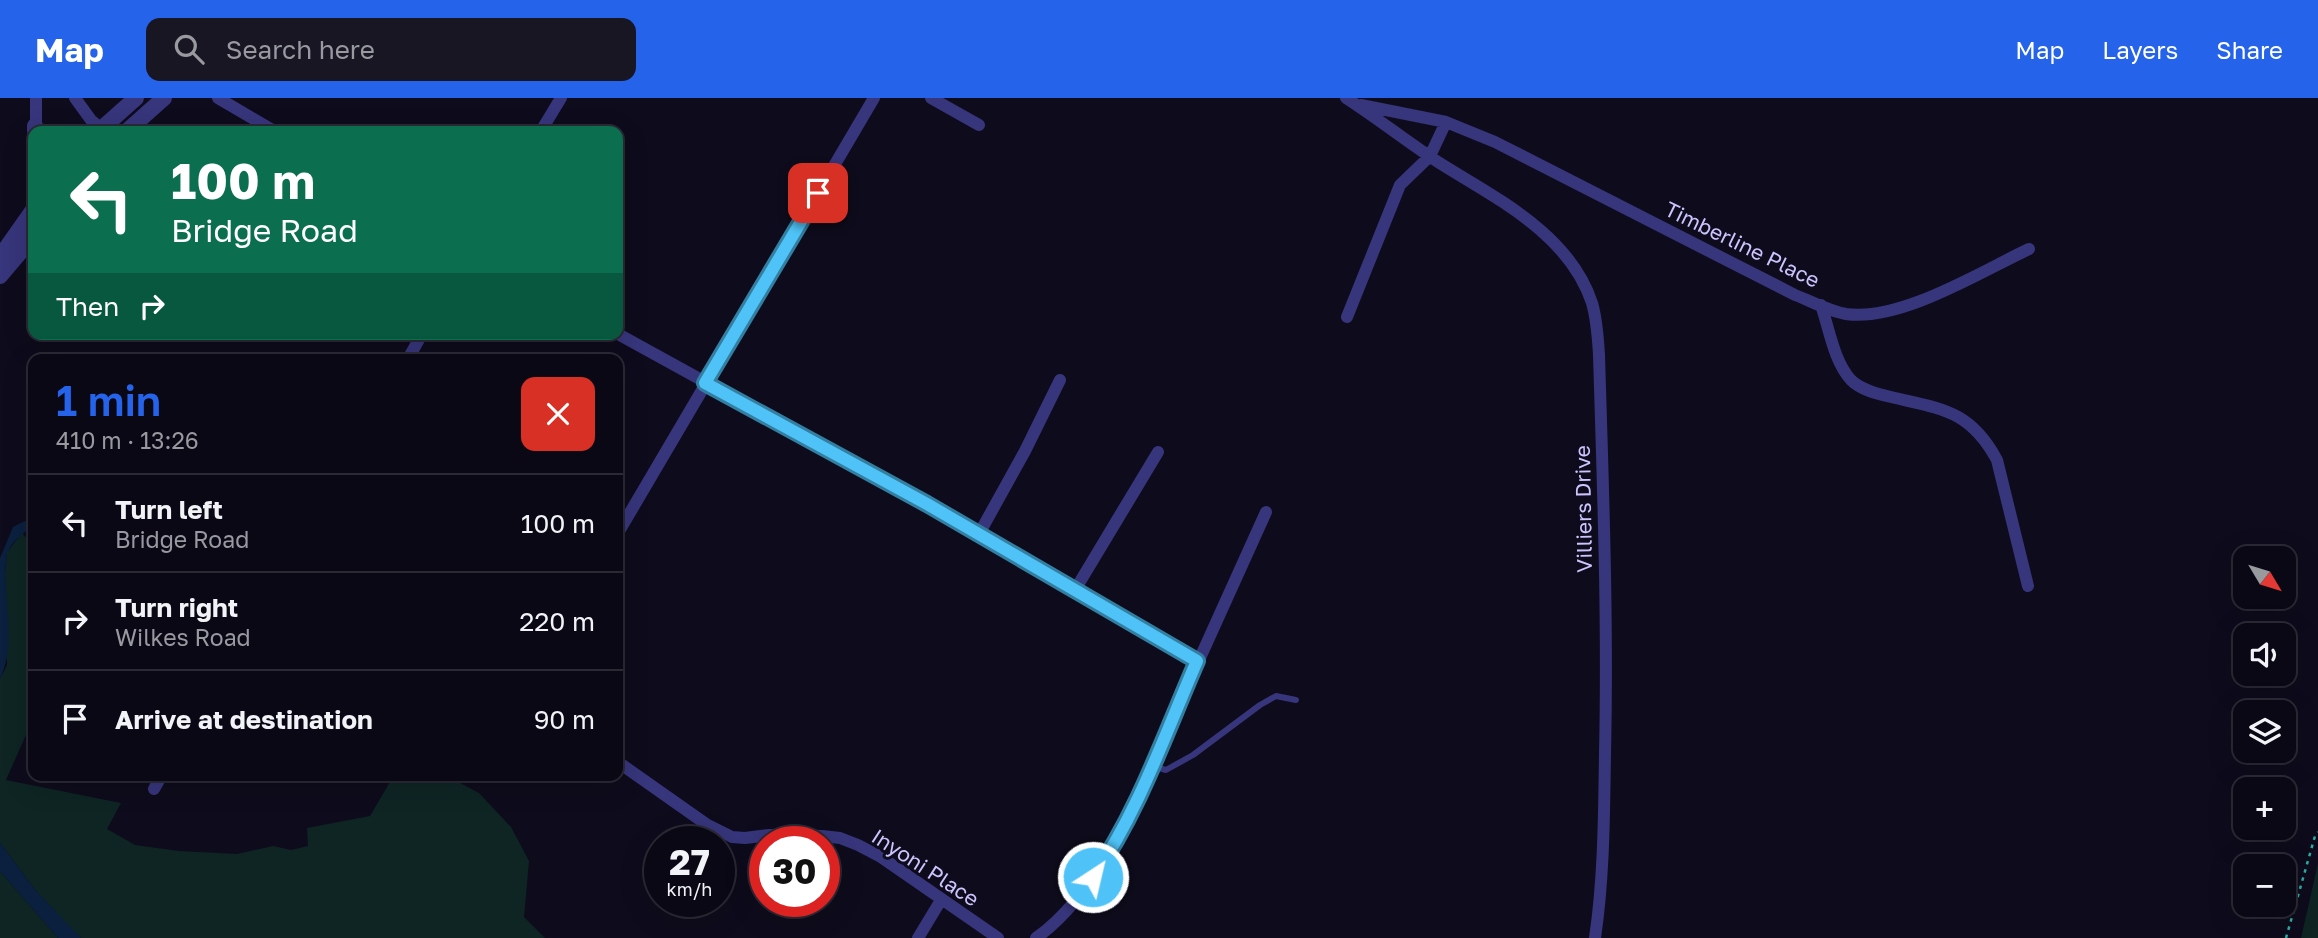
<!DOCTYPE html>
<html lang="en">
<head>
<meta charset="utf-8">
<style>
	body { margin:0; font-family:"Golos Text",sans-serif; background:#181622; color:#f1f3f6; height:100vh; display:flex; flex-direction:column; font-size:26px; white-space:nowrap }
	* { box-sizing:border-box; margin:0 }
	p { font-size:23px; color:#999aa0 }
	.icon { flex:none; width:38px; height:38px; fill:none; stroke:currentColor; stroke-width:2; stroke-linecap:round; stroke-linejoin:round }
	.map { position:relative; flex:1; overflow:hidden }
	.details { position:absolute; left:28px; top:256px; width:595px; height:427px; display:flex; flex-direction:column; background:#0a0815; border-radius:14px; box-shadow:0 7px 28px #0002,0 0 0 2px #2a2934 }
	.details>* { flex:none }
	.hud { position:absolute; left:28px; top:28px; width:595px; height:214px; border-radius:14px; box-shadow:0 7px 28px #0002,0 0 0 2px #2a2934; background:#0b6e4f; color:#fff; overflow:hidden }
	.needle { width:46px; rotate:128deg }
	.buttons { position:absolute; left:2233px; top:448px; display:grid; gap:14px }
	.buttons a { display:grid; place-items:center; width:63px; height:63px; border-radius:14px; background:#0a0815; box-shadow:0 7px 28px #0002,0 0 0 2px #2a2934; font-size:35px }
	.speed { position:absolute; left:644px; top:728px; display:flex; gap:14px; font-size:35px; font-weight:700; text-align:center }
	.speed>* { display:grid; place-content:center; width:91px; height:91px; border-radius:50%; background:#0a0815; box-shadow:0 7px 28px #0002,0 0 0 2px #2a2934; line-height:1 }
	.speed small { font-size:18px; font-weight:400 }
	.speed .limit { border:10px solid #d22; background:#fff; color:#111 }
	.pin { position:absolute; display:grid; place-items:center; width:60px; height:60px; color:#fff; margin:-30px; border-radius:14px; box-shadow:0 4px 10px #0006 }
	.me { position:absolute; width:77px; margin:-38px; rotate:35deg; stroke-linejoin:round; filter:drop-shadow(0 0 5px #0008) }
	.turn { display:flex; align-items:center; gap:24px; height:147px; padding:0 28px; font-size:32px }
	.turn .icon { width:91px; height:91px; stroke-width:2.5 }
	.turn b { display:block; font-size:49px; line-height:60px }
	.then { display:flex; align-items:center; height:66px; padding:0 28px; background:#0003; gap:14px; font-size:26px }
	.round { display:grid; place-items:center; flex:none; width:74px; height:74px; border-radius:14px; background:#181622 }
	.summary { display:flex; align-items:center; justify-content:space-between; height:119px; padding:0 28px }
	h1 { font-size:42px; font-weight:600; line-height:52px; color:#2563eb }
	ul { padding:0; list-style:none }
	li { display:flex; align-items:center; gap:21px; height:98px; padding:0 28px; border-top:2px solid #2a2934 }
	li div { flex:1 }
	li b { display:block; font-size:26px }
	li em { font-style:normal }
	header { display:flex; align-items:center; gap:42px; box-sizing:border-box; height:98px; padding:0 35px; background:#2563eb; color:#fff }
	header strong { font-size:33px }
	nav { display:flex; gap:38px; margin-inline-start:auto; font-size:24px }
	.search { width:490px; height:63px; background:#181622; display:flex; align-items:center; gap:18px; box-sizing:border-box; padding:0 24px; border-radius:14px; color:#999aa0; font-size:26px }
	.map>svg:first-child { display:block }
</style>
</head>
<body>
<header>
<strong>Map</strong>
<div class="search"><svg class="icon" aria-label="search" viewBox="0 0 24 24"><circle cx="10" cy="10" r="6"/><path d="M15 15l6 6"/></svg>Search here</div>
<nav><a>Map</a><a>Layers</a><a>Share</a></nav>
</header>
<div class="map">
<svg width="2318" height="840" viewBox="0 0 2318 840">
	<rect width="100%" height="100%" fill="#0e0b1c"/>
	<path fill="#0e2524" d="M22,435L33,447V621L6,682L121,705L107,731L135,747L179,753L237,756L273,748L291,752L308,748L307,730L370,718L394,677H445L479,695L511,729L529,763L524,819L545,840H81L77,837L36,793L0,745V581L7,567L5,475L7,454Z
		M2318,765V840H2301Z
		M0,773L58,840H0Z"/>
	<path fill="#0b203f" d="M33,419V429C23,435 11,444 7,456C0,497 19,541 0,581V460L13,429Z
		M0,745L36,793L81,840H58L0,773Z"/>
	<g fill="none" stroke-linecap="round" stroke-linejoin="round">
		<path stroke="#2cada4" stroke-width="2.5" stroke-dasharray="3.5 5" stroke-linecap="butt" d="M2286,840L2315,738L2318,734"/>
		<path stroke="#37357b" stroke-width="6" d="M1152,668L1166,672L1193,657L1260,607L1276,598L1296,602"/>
		<path stroke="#37357b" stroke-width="12" d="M36,0V33
			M75,0L91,22L104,33
			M218,0L274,33
			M931,0L979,27
			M1346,0C1377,20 1406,43 1438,64C1495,100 1569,135 1592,205C1597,222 1598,240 1599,257C1603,390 1608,522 1605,655C1604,717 1604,779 1595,840
			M1361,7L1446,24L1495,44L1795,197C1811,203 1829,213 1846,216C1900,224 1980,174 2029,151
			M541,33L561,0
			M1821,207C1829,230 1834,264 1851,282C1861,292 1877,296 1891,299C1942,311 1970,312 1997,362L2028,488
			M1347,219L1400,87L1430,58L1446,24
			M618,236L927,406L1197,563
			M408,261L422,236
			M618,435L874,0
			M979,436L1025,353L1060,282
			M1075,492L1158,354
			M618,664L706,726L732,739L745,740L769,737L822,738L840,740L858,747L881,759L998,840
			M154,691L162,677
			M918,840L941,802
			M1036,840C1070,816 1092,781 1115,748L1266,414"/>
		<path stroke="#37357b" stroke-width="16" d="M35,33V28
			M99,33L136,0
			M127,33L164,0
			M0,159L33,112
			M0,178L33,139"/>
	</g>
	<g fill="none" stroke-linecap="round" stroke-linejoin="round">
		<defs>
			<path id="route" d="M818,95L705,285L927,406L1197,563C1165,636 1139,713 1093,779"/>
		</defs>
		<use href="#route" stroke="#337fa1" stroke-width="18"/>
		<use href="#route" stroke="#4fc3f7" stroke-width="12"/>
	</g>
	<g text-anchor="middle" stroke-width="6" stroke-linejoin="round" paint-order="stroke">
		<g font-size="21" fill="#cbc5ff" stroke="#0e0b1c">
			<text transform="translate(1742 147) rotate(26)" y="7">Timberline Place</text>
			<text transform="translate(1584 411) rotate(-91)" y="7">Villiers Drive</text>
			<text transform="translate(925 770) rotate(33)" y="7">Inyoni Place</text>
		</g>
	</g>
</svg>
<div class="buttons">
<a><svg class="needle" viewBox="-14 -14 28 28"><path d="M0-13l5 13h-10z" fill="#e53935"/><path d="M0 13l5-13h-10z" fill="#999aa0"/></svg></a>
<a><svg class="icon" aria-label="sound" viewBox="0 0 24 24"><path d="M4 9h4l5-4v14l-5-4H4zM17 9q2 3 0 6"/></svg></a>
<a><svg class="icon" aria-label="layers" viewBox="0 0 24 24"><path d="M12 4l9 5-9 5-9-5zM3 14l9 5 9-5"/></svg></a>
<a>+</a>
<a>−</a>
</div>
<div class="speed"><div>27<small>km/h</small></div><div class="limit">30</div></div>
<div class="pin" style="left:818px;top:95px;background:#d93025"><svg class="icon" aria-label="arrive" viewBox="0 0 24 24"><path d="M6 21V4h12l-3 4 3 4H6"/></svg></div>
<svg class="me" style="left:1093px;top:779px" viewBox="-20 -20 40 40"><circle r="17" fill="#4fc3f7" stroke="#fff" stroke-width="3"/><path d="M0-11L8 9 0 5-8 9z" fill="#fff"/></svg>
<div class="hud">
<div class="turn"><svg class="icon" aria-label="left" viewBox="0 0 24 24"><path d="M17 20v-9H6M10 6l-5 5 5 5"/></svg><div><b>100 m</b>Bridge Road</div></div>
<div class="then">Then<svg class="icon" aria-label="right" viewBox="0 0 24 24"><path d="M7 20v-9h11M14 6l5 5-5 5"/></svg></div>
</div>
<section class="details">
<div class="summary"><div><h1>1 min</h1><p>410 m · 13:26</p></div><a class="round" style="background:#d93025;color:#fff"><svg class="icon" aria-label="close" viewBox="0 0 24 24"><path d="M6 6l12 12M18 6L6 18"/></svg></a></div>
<ul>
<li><svg class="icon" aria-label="left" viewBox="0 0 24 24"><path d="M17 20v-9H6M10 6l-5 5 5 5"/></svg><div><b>Turn left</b><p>Bridge Road</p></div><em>100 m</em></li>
<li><svg class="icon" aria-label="right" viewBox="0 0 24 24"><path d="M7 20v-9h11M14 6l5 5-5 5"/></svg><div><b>Turn right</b><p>Wilkes Road</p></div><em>220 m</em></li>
<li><svg class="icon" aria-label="arrive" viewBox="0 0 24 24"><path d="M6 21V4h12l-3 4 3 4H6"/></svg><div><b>Arrive at destination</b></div><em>90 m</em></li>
</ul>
</section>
</div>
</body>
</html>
